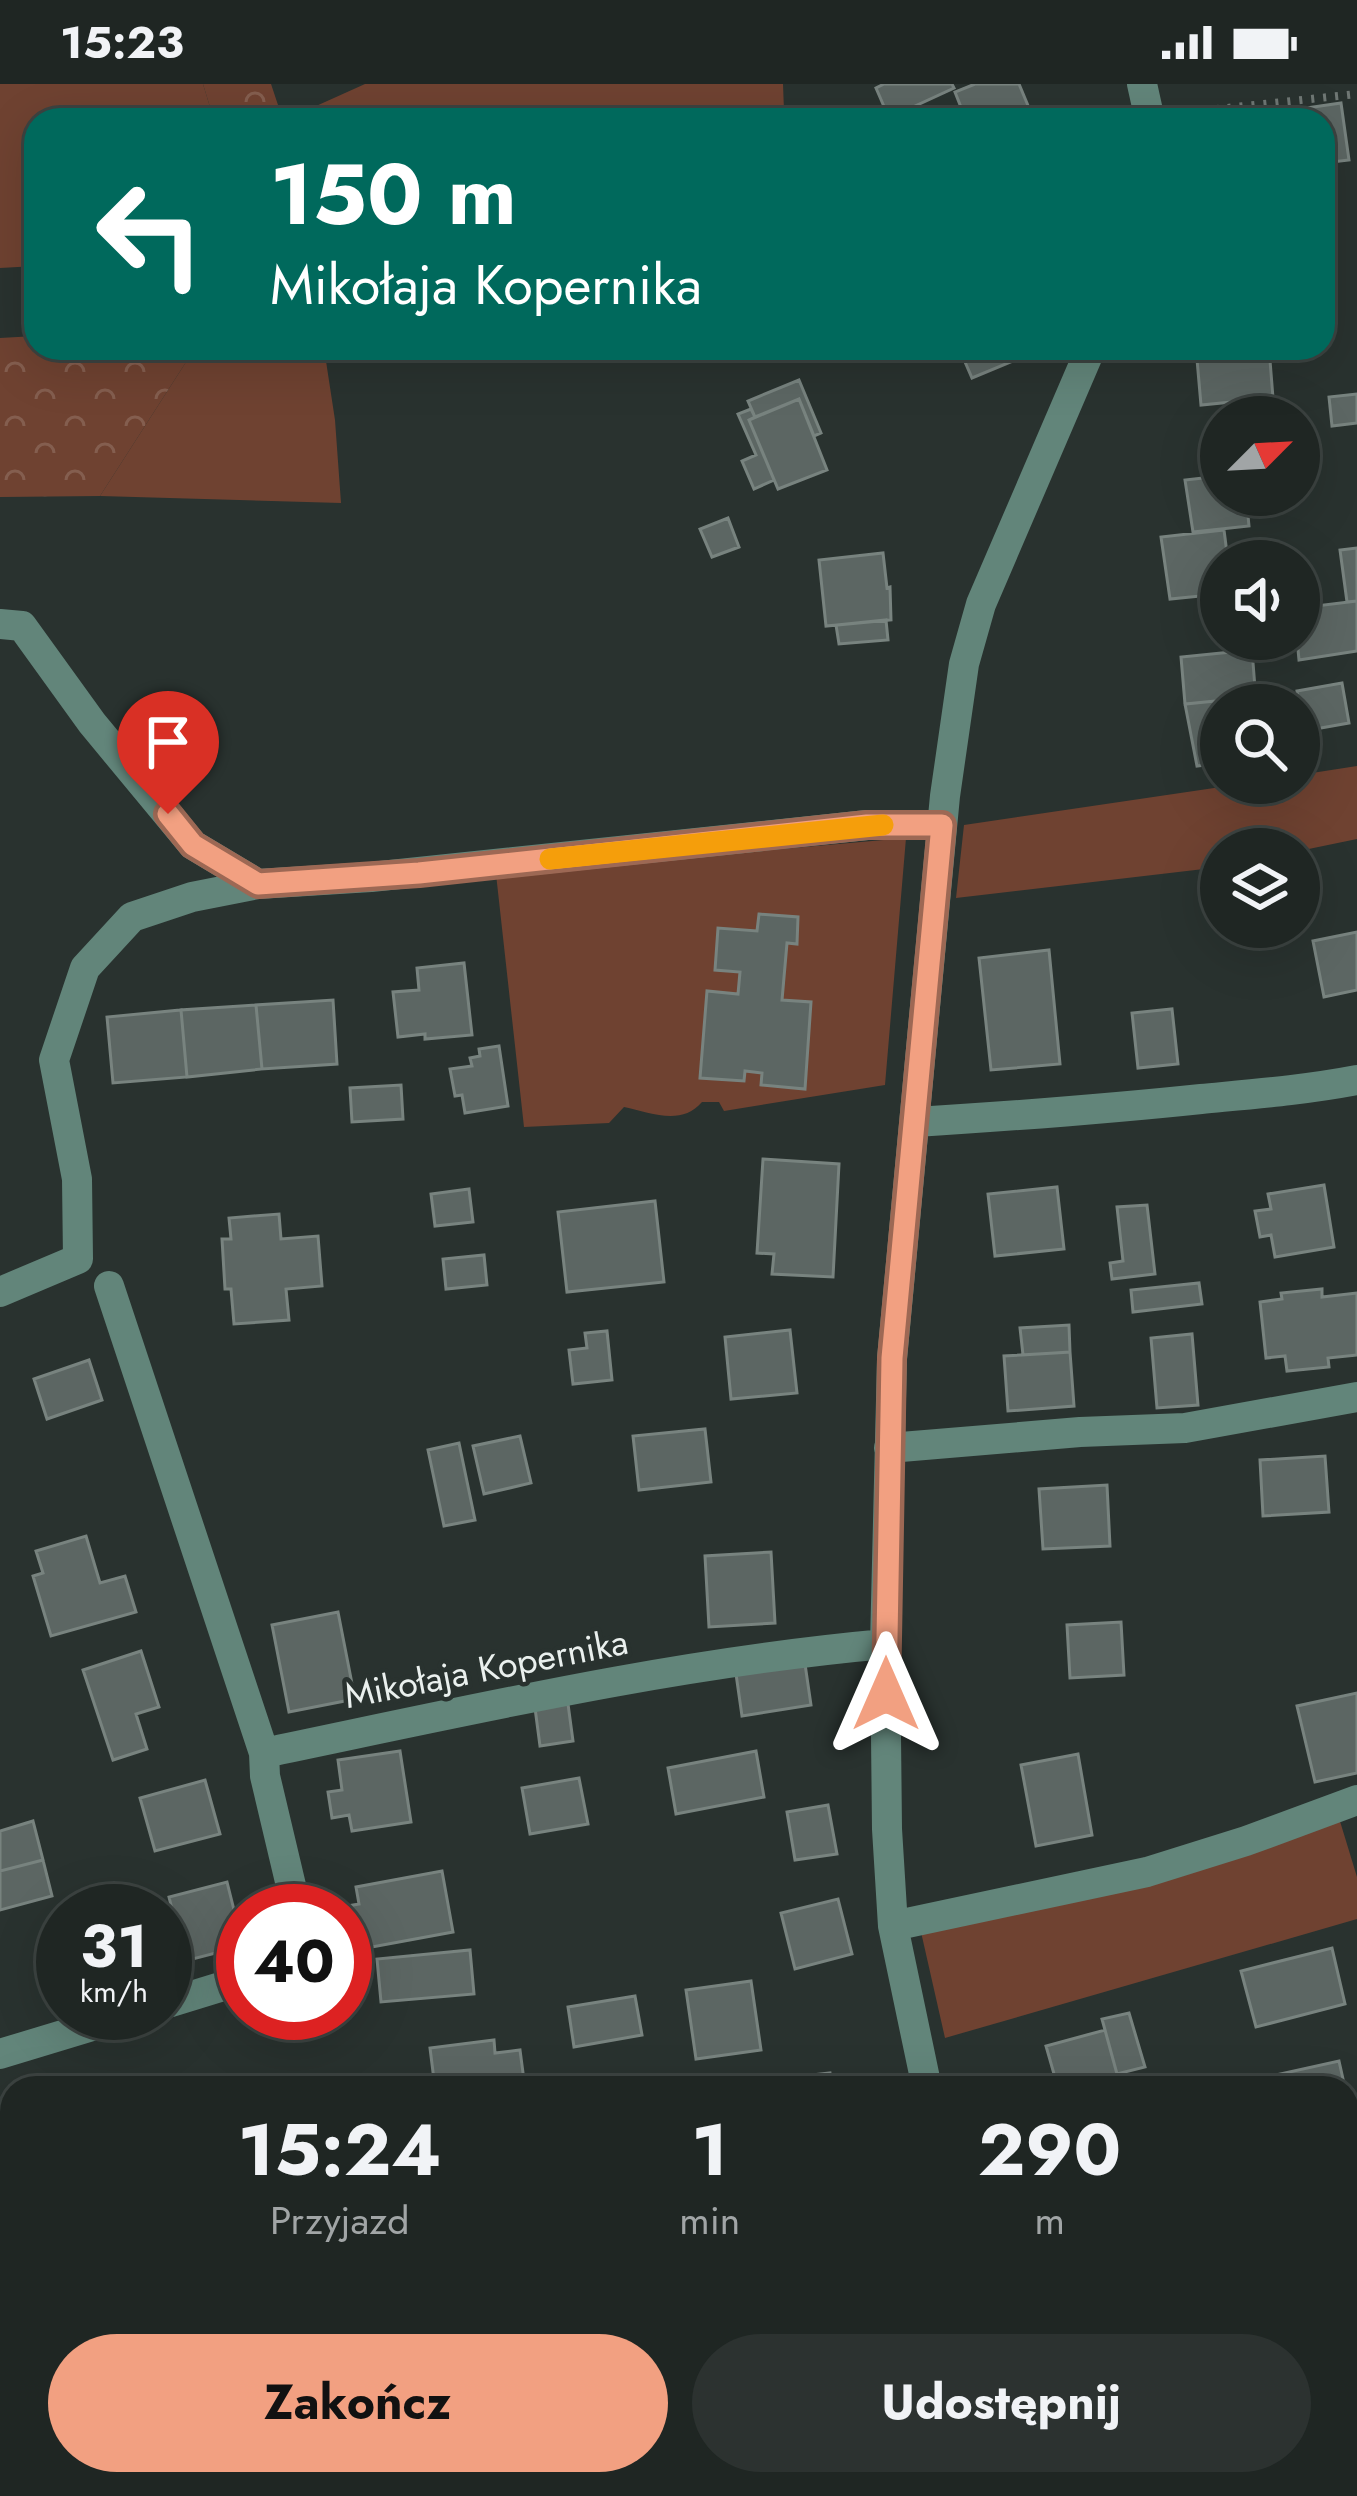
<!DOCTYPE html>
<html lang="pl">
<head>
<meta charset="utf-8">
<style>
	body { margin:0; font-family:Jost,sans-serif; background:#2c3230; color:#f1f3f6; height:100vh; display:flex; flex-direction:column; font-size:45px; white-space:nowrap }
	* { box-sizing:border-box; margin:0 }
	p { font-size:39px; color:#a1a5a6 }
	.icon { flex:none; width:66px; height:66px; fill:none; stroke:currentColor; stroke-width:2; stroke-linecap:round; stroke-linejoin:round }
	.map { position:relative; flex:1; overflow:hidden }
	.side { position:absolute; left:0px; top:1992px; width:1359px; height:420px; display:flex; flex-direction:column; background:#1f2623; border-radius:36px 36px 0 0; box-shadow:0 12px 48px #0002,0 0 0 3px #3c4341 }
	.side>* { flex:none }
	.guide { position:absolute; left:24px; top:24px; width:1311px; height:252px; border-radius:36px; box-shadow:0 12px 48px #0002,0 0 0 3px #3c4341; background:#00695c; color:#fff; overflow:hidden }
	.needle { width:78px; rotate:66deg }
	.controls { position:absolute; left:1200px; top:312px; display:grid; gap:24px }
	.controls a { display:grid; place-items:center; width:120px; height:120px; border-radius:50%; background:#1f2623; box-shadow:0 12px 48px #0002,0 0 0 3px #3c4341; font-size:60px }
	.speed { position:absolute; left:36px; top:1800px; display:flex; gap:24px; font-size:60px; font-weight:700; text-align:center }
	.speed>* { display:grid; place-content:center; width:156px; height:156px; border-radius:50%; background:#1f2623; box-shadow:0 12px 48px #0002,0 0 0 3px #3c4341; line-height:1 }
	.speed small { font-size:30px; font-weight:400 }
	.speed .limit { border:18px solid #d22; background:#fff; color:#111 }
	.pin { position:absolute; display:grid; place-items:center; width:102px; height:102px; color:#fff; margin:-123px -51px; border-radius:50% 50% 50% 0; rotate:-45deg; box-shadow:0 0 12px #0007 }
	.pin .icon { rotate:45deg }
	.me { position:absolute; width:132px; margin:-66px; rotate:0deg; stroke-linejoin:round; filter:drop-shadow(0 0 9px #0008) }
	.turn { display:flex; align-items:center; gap:42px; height:252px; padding:0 48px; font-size:54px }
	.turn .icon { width:156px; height:156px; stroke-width:2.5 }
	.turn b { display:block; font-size:84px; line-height:102px }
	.eta { display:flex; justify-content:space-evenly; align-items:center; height:204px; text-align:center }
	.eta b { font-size:72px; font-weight:700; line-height:84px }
	.button { display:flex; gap:24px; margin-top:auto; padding:24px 48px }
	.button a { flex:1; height:138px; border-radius:72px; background:#f2a081; color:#111; font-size:48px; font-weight:700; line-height:138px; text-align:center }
	.button a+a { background:#2c3230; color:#f1f3f6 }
	.status { display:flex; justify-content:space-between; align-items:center; height:84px; padding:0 60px; background:#1f2623; direction:ltr }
	.status svg { height:33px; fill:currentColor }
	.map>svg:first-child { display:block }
</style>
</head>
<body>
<div class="status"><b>15:23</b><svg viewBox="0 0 49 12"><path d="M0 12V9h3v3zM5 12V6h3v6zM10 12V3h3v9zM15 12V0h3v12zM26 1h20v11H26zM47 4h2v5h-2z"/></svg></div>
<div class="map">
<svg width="1357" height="2412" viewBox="0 0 1357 2412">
	<defs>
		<pattern id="forest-crowns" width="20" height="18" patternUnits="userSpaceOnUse" patternTransform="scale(3)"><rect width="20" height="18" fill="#6f4231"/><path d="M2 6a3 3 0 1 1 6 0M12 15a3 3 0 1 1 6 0" fill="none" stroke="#845e4f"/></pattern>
	</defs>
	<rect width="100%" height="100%" fill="#29322f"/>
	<path fill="#6f4231" d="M0,0H203L214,36H36V182L0,184Z
		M365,0H783L784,27L764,36H285Z
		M195,264H324L335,336L341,419L100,412Z
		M1357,682V755L1299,767L1221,765V783L956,814L964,741L1248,699H1299V691Z
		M906,754L885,1001L724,1027L719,1018H702C682,1042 651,1029 624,1023L609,1039L524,1043L496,790Z
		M1339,1734L1357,1793V1835L945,1954L921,1848Z
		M943,2400L956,2401L1148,2400L1145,2412H947Z"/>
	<path fill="url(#forest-crowns)" d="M203,0H271L283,36H214Z
		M36,252V264H195L100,412L0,413V254Z"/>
	<path fill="#5c6663" stroke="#78837f" stroke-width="3" d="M884,0H952L954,4L889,34L876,4Z
		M975,0H1019L1034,36H966L955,8Z
		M1341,19L1349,76L1323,79V36H1273L1272,29Z
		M959,264H1030L1032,269L972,294Z
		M1196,264H1269L1273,314L1201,321Z
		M799,296L821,349L814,352L799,315L755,333L748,317Z
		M1357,310V339L1332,342L1329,313Z
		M799,315L827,386L778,405L749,336Z
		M751,325L755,333L749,336L774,396L754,405L742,377L756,371L738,330Z
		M1221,392V411H1246L1249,442L1193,448L1185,396Z
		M728,434L739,463L712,473L700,445Z
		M1224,446L1228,477H1221V510L1170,515L1161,453Z
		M1357,464V517L1347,518L1340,466Z
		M883,469L887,504L890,503L891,536L826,542L819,476Z
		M1357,517V567L1299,576L1297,555L1299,524Z
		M886,536L888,556L839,560L836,541Z
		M1252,566L1255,604L1234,606L1236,615L1185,620L1181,573Z
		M1342,599L1349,639L1304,647L1297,607Z
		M1236,615V621H1221V679L1197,682L1185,620Z
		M759,830L798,833L797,860L787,859L782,916L811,918L805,1005L761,1001L762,989L745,987L744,997L700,994L707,907L738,910L740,888L715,886L718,844L757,847Z
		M1357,848V906L1324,913L1313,857Z
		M1049,866L1060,980L991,986L979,874Z
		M464,879L472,951L425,955V950L398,953L393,908L419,906L417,884Z
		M333,916L337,980L262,985L256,921Z
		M256,921L262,985L187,993L181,926Z
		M1172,925L1178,980L1138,984L1132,929Z
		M181,926L187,993L113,999L107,933Z
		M499,962L508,1022L465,1029L462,1011L455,1012L450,985L472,982L470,974L480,972L479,965Z
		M401,1001L403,1035L352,1038L350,1004Z
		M763,1075L839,1080L833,1193L772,1190L774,1170L757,1169Z
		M1324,1101L1334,1163L1275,1173L1271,1151L1260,1153L1255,1127L1271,1125L1268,1110Z
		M1057,1103L1064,1165L995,1172L988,1110Z
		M469,1105L473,1138L435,1142L431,1110Z
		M655,1117L664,1198L567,1208L558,1128Z
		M1147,1121L1155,1190L1112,1195L1110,1179L1123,1177L1117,1123Z
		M279,1130L281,1155L318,1152L322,1202L286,1205L289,1236L234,1240L231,1205H225L222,1155H231L229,1134Z
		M484,1171L487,1201L446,1205L443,1175Z
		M1199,1199L1202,1220L1133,1228L1131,1206Z
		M1322,1205V1213L1357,1209V1271L1328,1274L1329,1283L1287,1287L1285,1272L1266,1274L1260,1218L1282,1215L1281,1209Z
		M1069,1241L1070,1268L1023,1271L1020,1244Z
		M790,1246L797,1309L731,1315L725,1253Z
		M607,1247L612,1296L573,1300L569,1266L587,1264L585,1249Z
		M1192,1250L1198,1321L1157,1324L1151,1254Z
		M1070,1268L1074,1322L1008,1327L1004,1272Z
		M89,1276L102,1316L47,1335L34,1295Z
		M705,1345L711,1398L639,1406L633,1352Z
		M520,1352L531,1399L484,1410L473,1362Z
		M459,1359L475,1436L444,1442L428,1366Z
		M1325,1372L1329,1428L1263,1432L1260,1376Z
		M1107,1401L1110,1462L1043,1465L1039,1405Z
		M86,1452L100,1499L125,1492L136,1528L51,1552L33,1492L43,1489L36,1467Z
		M771,1468L775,1539L709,1543L705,1472Z
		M338,1528L355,1615L289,1628L272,1541Z
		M1121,1538L1124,1591L1070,1594L1067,1541Z
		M141,1567L159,1623L136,1630L147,1665L113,1676L83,1586Z
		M805,1580L811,1621L742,1632L736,1590Z
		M1357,1609V1689L1315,1698L1297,1622Z
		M568,1620L573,1657L540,1662L535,1624Z
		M400,1667L411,1738L352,1747L349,1731L332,1734L328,1708L342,1706L338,1676Z
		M756,1667L764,1713L676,1730L668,1684Z
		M1078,1670L1092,1751L1036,1762L1021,1681Z
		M579,1694L588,1740L530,1750L522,1704Z
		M205,1696L220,1750L155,1767L140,1714Z
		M828,1721L837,1770L795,1776L787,1728Z
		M33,1737L43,1776L0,1787V1747Z
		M43,1776L52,1812L0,1826V1787Z
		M442,1787L453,1848L345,1868V1827H337L336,1824L359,1820L356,1803Z
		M227,1798L243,1862L185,1877L169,1813Z
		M838,1815L852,1870L795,1885L781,1829Z
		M1332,1864L1345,1920L1256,1943L1241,1887Z
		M470,1866L474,1910L381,1918L377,1875Z
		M751,1897L761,1966L696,1975L686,1906Z
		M635,1912L642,1951L574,1963L568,1923Z
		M1129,1929L1145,1983L1117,1990L1102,1935Z
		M1105,1946L1117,1990L1058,2004L1046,1962Z
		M494,1956L495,1969L520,1966L525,2004H435L430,1964Z
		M1339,1977L1345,2004H1269L1267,1993Z
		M830,1989L832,2004H769L768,1996Z
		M1347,2108L1356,2170L1347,2171Z
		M12,2314V2389L0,2379V2330Z
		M26,2400H89L79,2412H41Z
		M326,2400H361L367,2412H300Z"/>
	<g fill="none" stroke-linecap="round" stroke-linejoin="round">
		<path stroke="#6f7774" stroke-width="8" stroke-dasharray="3 9" stroke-linecap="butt" d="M1180,29L1357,10"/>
		<path stroke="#62857a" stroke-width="30" d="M1142,0L1150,36
			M0,540L22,542L92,639L193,761L258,800L371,793L867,741H942
			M916,1038C1011,1032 1106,1025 1201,1015C1253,1010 1305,1006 1357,996
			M109,1202L264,1669
			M0,1208L78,1175L77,1095L54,976L85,884L132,833L192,813L258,800
			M889,1364L1080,1348L1185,1344L1357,1313
			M297,1827L265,1692L264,1669C471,1626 674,1579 885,1560
			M893,1842L1147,1788L1246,1757L1357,1716
			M165,1920L243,1896
			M0,1970L135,1929
			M927,2004L893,1842L887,1745L885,1560L892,1275L923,944L945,712L964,580L981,520L1091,264
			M1347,2062L1357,2058
			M1347,2362H1357
			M911,2400L916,2412
			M809,2412L839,2400"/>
	</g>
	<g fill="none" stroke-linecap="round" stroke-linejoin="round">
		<defs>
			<path id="route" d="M168,730L193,761L258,800L419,789L867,741H942L892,1274L886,1610"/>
		</defs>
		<use href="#route" stroke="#9d6854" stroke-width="30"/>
		<use href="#route" stroke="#f2a081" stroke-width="21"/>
		<path stroke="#f59e0b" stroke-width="21" d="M550,775L883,741"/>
	</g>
	<g text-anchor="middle" stroke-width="9" stroke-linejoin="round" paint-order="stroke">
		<g font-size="36" fill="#eaf0ee" stroke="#29322f">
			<text transform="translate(486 1584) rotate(-11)" y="13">Mikołaja Kopernika</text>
		</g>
	</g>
</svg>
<div class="controls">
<a><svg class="needle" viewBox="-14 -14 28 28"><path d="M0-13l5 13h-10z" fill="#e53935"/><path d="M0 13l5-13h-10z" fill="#a1a5a6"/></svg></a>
<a><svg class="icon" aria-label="sound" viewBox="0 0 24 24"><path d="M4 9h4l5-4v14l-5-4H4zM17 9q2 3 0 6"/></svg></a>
<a><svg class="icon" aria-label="search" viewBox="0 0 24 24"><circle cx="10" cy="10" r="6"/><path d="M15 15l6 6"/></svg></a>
<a><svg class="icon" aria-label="layers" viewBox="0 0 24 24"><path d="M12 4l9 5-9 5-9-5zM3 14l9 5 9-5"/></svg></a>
</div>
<div class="speed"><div>31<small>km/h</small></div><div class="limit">40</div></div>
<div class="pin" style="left:168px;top:730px;background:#d93025"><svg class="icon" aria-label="arrive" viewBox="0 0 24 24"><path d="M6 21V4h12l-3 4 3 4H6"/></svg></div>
<svg class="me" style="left:886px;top:1610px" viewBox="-20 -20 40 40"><path d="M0-17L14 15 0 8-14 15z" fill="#f2a081" stroke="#fff" stroke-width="4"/></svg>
<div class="guide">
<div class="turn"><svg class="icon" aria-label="left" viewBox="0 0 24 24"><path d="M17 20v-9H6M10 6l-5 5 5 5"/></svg><div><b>150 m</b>Mikołaja Kopernika</div></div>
</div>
<section class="side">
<div class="eta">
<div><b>15:24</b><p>Przyjazd</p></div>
<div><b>1</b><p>min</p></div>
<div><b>290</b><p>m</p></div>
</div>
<div class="button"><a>Zakończ</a><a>Udostępnij</a></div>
</section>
</div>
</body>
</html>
